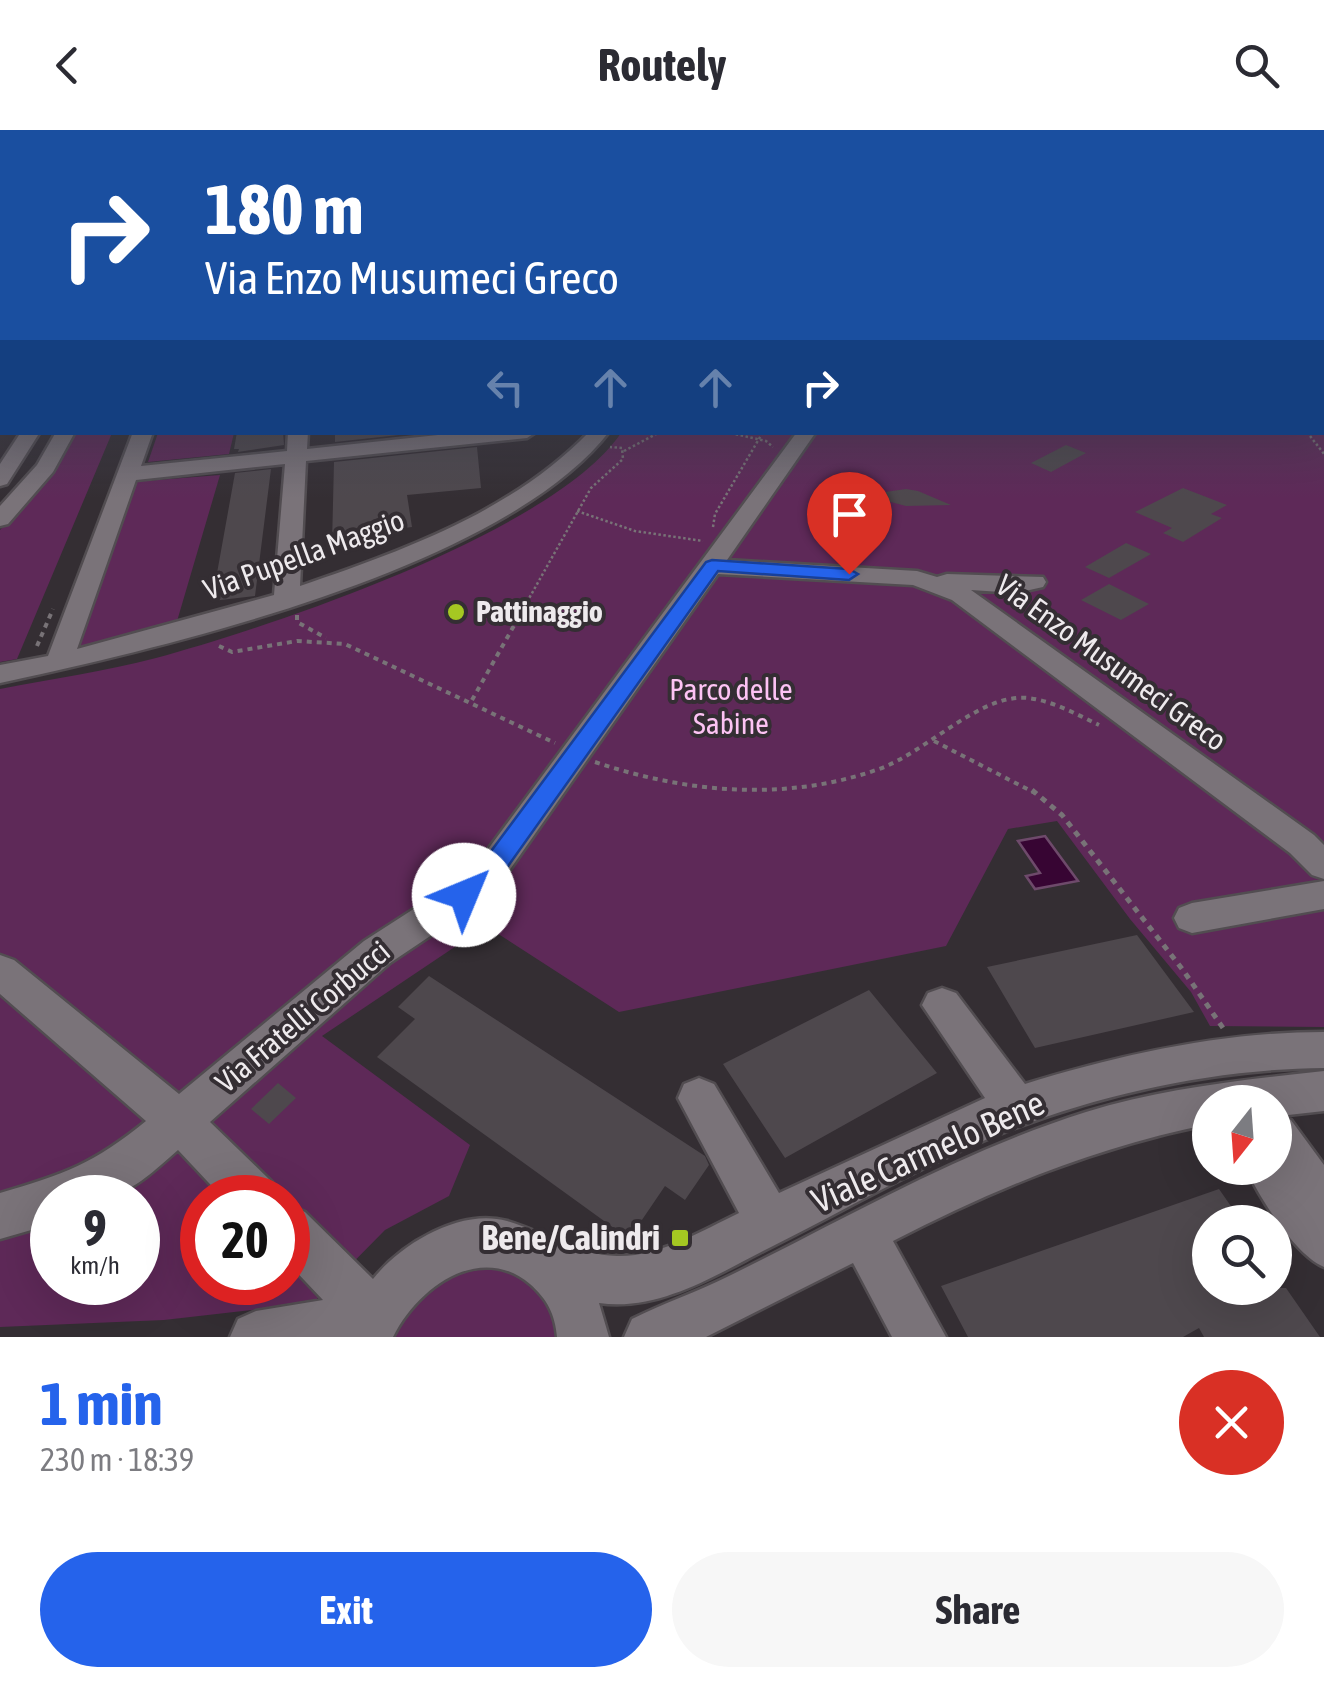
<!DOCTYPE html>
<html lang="en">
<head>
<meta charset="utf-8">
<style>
	body { margin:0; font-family:"Asap Condensed",sans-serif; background:#f7f7f7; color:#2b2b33; height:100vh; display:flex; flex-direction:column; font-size:38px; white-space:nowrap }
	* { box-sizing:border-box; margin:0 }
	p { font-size:32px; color:#7c7c81 }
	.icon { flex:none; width:55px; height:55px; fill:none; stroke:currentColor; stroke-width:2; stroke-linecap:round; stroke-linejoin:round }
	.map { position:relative; height:1207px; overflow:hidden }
	.drawer { display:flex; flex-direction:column; background:#fff; flex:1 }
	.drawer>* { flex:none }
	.hud { position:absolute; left:0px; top:0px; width:1325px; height:305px; box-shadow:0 10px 40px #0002; background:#1a4fa0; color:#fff; overflow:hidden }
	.needle { width:65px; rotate:197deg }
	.controls { position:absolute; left:1192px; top:955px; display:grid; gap:20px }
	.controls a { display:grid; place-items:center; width:100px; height:100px; border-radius:50%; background:#fff; box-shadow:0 10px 40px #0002; font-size:50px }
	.speed { position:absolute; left:30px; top:1045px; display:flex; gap:20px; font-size:50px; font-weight:700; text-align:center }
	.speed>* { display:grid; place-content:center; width:130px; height:130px; border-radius:50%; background:#fff; box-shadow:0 10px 40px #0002; line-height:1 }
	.speed small { font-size:25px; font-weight:400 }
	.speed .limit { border:15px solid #d22; background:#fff; color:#111 }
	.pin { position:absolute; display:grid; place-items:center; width:85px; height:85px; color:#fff; margin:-102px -42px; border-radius:50% 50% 50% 0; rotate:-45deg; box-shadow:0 0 10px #0007 }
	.pin .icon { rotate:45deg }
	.me { position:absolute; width:110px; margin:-55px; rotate:45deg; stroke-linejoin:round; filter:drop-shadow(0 0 8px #0008) }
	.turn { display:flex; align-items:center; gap:35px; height:210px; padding:0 40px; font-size:45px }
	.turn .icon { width:130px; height:130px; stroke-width:2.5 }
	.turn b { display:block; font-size:70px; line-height:85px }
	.lanes { display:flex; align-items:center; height:95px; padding:0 40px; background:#0003; justify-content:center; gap:50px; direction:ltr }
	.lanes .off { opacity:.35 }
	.round { display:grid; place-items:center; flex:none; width:105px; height:105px; border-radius:52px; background:#f7f7f7 }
	.overview { display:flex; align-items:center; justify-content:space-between; height:170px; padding:0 40px }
	h1 { font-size:60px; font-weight:700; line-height:75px; color:#2563eb }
	.button { display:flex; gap:20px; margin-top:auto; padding:20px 40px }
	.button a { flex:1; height:115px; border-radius:60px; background:#2563eb; color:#fff; font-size:40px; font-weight:700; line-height:115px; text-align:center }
	.button a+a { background:#f7f7f7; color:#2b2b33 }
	header { display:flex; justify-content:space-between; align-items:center; height:130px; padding:0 40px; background:#fff; font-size:45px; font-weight:700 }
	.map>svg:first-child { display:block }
</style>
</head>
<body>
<header><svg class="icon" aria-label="back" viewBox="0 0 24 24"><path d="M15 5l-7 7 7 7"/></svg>Routely<svg class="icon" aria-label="search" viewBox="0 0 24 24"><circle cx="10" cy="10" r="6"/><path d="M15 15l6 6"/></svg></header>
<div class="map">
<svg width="1324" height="1207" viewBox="0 0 1324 1207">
	<rect width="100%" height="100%" fill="#342e33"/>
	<path fill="#5e2958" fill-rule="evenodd" d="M1324,199V897L1210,896L1191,862L1130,789L1057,691L1008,699L946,816L619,882L486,796L322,906L470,1015L449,1066L385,1100L313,1173L164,1190L0,1197V559C52,549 105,541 156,528C273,496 554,402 621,303L1322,302ZM52,1068H138V1152H52ZM202,1068H288V1152H202Z
		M75,303H112L17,529L0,532V400L48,351Z
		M158,303V302L234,303L229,324L148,332Z
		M220,345L175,498L84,522L73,518L132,352Z
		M473,1136C517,1138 553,1160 558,1207H390C406,1172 437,1147 473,1136Z"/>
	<path fill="#370533" stroke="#6e4a6b" stroke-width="2.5" d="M1045,706L1078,751L1035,759L1026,746L1040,743L1018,711Z"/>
	<path fill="#4e484d" d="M237,302H283L284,315L238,322L239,319H234Z
		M335,302H426L335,312Z
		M1066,315L1086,323L1051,342L1031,333Z
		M477,317L481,358L407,365L412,397L352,405V412L332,414L334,332Z
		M271,339L255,466L212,471L235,343Z
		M1183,358L1227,375L1211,384L1222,388L1183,412L1163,403L1172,398L1135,382Z
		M906,359L918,361L951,375L906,376L864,365Z
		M1126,413L1151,424L1109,448L1085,437Z
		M1109,454L1149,474L1121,490L1081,470Z
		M1137,805L1194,882L1035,918L987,837Z
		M429,846L705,1026L709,1035L685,1070L665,1056L629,1109L377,927L415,889L398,877Z
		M869,860L937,943L785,1028L723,934Z
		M278,953L296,968L269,994L251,979Z
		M1219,1059L1242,1092H1210V1158H1286L1320,1207H1204L1199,1198L1183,1207H968L941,1156Z"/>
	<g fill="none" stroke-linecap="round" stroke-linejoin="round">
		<defs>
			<path id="minor" d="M0,206L2,207V217L0,216Z
				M0,231H2V243H0Z
				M21,302H40L7,354L0,356V334Z
				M56,302H75L53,342L8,394L0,396V376L37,335Z
				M133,302H153L141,336L287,321L288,302H308L307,319L466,302H536L527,308L306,331L300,456C402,421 512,382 589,302H609C502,439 167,517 0,553V535L48,526ZM285,334L274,465L77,519L136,350Z
				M797,302H816L727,430L917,441L937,447L947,444L1043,447L1046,452L1043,457L1016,463L971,460L1314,705L1324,715V749L1312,745L1290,723L952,470L913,455L718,444L504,748L466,782L390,833L210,992L272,1052L279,1068H223L178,1020C125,1067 123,1068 52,1068V1094L0,1109V1063C65,1044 93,1034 146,991L0,864V825L14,830L179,964L364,811L440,762L480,730Z
				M1324,751V779L1192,803L1179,798L1174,788L1179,778L1192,773Z
				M942,858L956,863L1025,954C1122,924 1223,902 1324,902V938C1212,939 1093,965 990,1008C915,1039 843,1081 771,1117C719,1143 660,1182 599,1173L609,1207H557C555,1184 547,1169 530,1154C480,1112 418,1157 393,1207H230L238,1189L256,1181L323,1170L288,1133V1075L305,1082L373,1149C401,1114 460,1078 507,1091C545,1102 576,1125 617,1126C660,1127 701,1101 739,1083L678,968L684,954L699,948L714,954L779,1063L985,968L922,875L928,863Z
				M1324,941V981L1279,986L1291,990L1324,1035V1137C1295,1125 1259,1067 1246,1038H1275V972H1210V994C1096,1017 996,1058 893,1111L946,1207H892L853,1133L706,1207H624L632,1189C664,1173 697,1162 729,1146C847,1088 959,1022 1086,982C1164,958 1243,950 1324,941Z"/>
		</defs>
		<use href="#minor" stroke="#524d51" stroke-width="5"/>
		<path stroke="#787377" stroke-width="2.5" stroke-dasharray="2.5 2.5" stroke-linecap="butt" d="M726,302L766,311L773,317
			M1307,302L1324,324
			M624,321L660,302
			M577,381L635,401L703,411
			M713,397L715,384L763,302
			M527,472L591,358L623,329L622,318L610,317"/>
		<path stroke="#787377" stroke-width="4" stroke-dasharray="5 5" stroke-linecap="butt" d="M297,485V492L326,508
			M37,516L53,479
			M219,516L232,522L297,511L345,514L555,613
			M472,570L529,469
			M934,611L1035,663
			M595,632C687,663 786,672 879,639C927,622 980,563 1028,568C1053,571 1076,584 1099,595"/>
		<path stroke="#787377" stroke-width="5" stroke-dasharray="6 6" stroke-linecap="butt" d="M1032,660L1062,685L1183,840L1223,898"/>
		<use href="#minor" fill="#7a7379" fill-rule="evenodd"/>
	</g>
	<linearGradient id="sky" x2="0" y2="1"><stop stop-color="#1d191c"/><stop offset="0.54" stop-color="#4a4c5b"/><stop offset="1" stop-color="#4a4c5b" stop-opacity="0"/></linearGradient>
	<rect width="1324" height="368" fill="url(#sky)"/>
	<path fill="#2563eb" stroke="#184099" stroke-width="2.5" d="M712,430L849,439L858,444L849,450L718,441L501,746C487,759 474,779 454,772L450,765L483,732L706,432Z"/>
	<g fill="#a5c822" stroke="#342e33" stroke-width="4">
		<circle cx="456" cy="482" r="10"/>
		<rect x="670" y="1098" width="20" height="20" rx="5"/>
	</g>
	<g text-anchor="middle" stroke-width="8" stroke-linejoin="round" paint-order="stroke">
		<g font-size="30" fill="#eeeaed" stroke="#342e33">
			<text transform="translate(304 425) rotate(-20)" y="10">Via Pupella Maggio</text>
			<text transform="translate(1111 533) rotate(36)" y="10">Via Enzo Musumeci Greco</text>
			<text transform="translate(303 887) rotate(-40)" y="10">Via Fratelli Corbucci</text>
		</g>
		<g font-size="30" font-weight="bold" fill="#eeeaed" stroke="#342e33" text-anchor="start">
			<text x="476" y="492">Pattinaggio</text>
		</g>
		<g font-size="30" fill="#fdc3f4" stroke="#342e33">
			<text x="731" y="570">Parco delle<tspan x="731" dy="34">Sabine</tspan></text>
		</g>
		<g font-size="35" fill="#eeeaed" stroke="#342e33">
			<text transform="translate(928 1022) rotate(-24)" y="12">Viale Carmelo Bene</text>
		</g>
		<g font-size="35" font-weight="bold" fill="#eeeaed" stroke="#342e33" text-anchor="end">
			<text x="660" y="1120">Bene/Calindri</text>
		</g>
	</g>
</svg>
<div class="controls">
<a><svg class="needle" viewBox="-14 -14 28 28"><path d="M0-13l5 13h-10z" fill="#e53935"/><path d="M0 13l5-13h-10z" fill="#7c7c81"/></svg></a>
<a><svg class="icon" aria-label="search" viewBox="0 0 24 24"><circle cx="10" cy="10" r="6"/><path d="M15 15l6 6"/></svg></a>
</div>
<div class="speed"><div>9<small>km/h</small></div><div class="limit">20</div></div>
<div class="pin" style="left:849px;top:444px;background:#d93025"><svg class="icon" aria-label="arrive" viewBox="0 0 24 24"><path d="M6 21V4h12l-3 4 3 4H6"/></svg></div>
<svg class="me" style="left:464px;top:765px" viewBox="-20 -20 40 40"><circle r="19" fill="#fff"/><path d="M0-13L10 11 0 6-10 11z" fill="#2563eb"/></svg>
<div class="hud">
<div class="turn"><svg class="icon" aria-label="right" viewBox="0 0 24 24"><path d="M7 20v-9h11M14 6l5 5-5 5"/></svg><div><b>180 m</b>Via Enzo Musumeci Greco</div></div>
<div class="lanes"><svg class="icon off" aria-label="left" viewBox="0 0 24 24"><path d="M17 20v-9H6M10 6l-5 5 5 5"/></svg><svg class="icon off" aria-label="ahead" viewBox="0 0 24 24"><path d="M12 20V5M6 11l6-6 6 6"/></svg><svg class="icon off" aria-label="ahead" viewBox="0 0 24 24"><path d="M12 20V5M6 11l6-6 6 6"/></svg><svg class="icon" aria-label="right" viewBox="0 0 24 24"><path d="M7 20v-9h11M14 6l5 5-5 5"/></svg></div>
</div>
</div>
<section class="drawer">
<div class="overview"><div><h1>1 min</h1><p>230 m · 18:39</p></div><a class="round" style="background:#d93025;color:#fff"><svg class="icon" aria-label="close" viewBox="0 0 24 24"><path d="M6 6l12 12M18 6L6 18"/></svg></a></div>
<div class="button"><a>Exit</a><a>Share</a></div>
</section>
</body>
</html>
